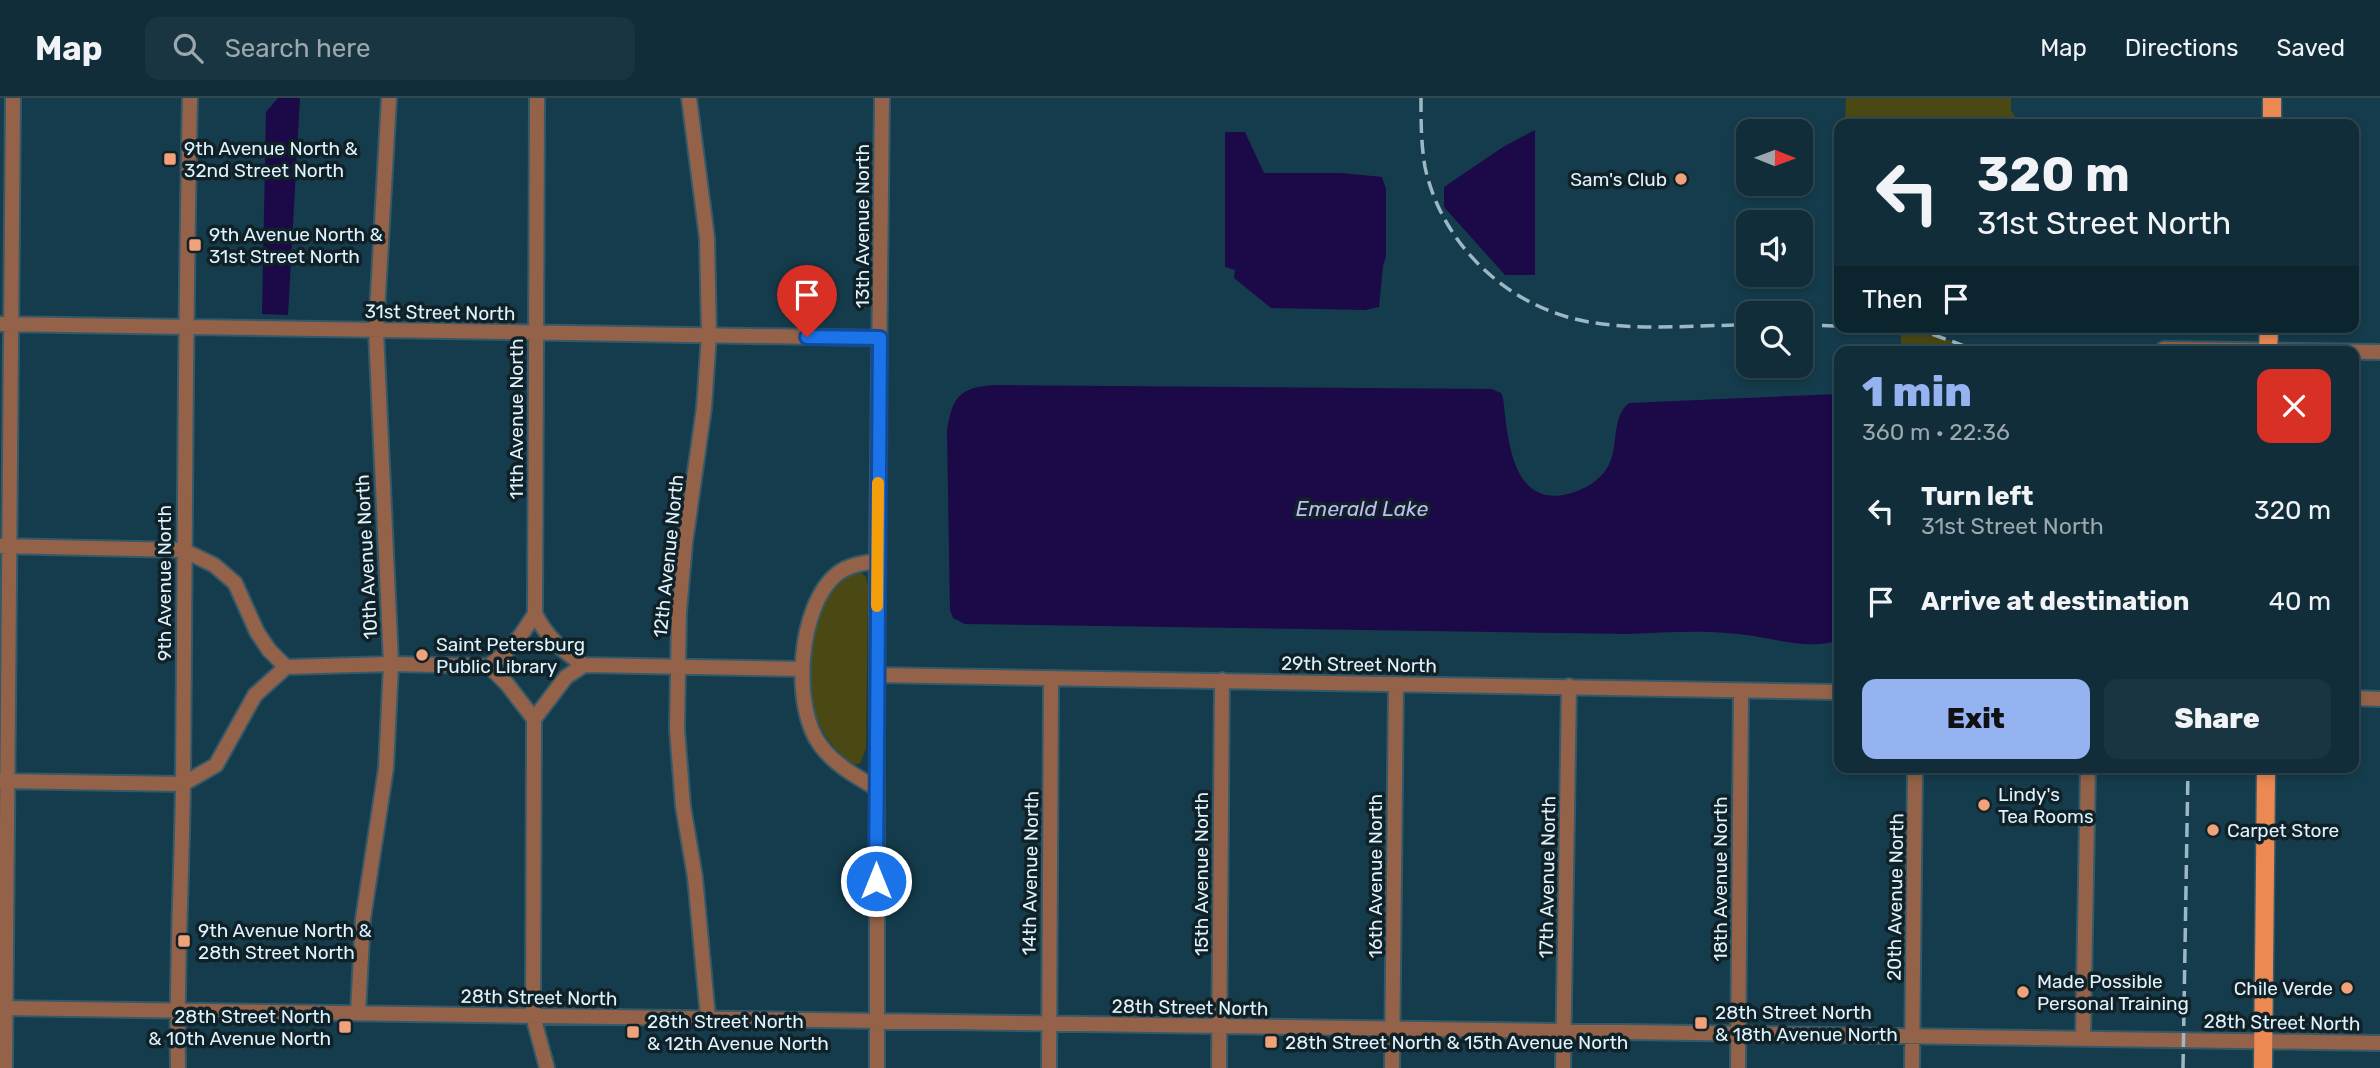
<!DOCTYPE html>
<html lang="en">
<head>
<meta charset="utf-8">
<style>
	body { margin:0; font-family:Rubik,sans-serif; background:#193541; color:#f1f3f6; height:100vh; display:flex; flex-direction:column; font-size:26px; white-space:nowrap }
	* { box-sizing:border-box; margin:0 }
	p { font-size:23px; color:#9ca8ae }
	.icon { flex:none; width:38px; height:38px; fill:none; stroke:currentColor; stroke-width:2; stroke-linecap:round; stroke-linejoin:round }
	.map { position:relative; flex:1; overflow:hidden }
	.panel { position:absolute; left:1834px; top:248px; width:525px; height:427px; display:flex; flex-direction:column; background:#102d39; border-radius:14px; box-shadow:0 4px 10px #0003,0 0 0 2px #304953 }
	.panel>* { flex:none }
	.top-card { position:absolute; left:1834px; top:21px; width:525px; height:214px; border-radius:14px; box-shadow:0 4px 10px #0003,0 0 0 2px #304953; background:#102d39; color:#f1f3f6; overflow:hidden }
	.needle { width:46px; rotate:91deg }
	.fabs { position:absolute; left:1736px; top:21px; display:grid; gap:14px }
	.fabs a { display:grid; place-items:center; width:77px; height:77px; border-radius:14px; background:#102d39; box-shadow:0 4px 10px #0003,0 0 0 2px #304953; font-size:35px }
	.pin { position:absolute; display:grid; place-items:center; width:60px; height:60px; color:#fff; margin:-72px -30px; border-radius:50% 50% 50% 0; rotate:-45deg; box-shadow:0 0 7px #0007 }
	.pin .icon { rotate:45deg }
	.me { position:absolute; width:77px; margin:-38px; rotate:0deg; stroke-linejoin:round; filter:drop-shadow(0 0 5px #0008) }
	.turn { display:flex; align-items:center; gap:24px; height:147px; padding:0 28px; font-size:32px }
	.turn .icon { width:91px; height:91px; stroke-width:2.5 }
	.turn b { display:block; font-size:49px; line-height:60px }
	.then { display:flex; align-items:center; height:66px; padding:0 28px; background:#0003; gap:14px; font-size:26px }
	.round { display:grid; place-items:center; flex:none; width:74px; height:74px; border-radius:14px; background:#193541 }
	.headline { display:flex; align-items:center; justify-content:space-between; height:119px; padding:0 28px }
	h1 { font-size:42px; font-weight:800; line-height:52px; color:#95b2f1 }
	.primary-button { display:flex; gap:14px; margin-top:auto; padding:14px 28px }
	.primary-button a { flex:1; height:80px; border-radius:14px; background:#95b2f1; color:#111; font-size:28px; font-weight:800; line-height:80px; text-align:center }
	.primary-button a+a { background:#193541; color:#f1f3f6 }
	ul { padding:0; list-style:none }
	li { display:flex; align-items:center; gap:21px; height:91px; padding:0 28px }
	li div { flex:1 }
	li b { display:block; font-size:26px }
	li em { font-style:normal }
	header { display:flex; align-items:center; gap:42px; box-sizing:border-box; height:98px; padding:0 35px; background:#102d39; border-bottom:2px solid #304953 }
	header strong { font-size:33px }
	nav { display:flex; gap:38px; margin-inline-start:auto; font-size:24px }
	.search { width:490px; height:63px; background:#193541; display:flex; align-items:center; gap:18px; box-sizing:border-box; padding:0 24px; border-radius:14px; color:#9ca8ae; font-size:26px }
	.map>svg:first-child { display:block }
</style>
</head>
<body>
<header>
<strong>Map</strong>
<div class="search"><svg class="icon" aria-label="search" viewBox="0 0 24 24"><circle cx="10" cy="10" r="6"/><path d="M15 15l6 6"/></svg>Search here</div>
<nav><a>Map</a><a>Directions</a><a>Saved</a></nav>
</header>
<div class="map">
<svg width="2380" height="970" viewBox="0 0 2380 970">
	<rect width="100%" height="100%" fill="#153c4c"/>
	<path fill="#4a4914" d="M1846,0H2011V13L2020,26H1845Z
		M1901,231L1929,235L1981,254H1901Z
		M860,474L866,479L868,488L866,650L860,666H853C836,654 822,637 815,616C802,578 811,484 860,474Z"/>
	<path fill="#1c0947" d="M278,0H300L288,217L262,216L266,14Z
		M1535,32V177H1505L1444,109V89L1503,49Z
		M1225,34H1245L1264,75H1342L1382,79L1386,91V159L1383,168L1379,209L1365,212L1271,210L1234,180L1235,172L1225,169Z
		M995,287L1492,291L1501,295L1503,300C1508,337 1510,410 1568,396C1584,392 1599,383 1607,370C1620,350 1610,320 1629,305L1839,296V542C1808,553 1771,539 1738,536C1703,532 1666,534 1630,536L965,526L953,520L950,512L947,333C952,299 960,289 995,287Z"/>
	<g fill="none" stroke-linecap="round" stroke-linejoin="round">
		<defs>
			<path id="minor" d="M537,0L535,516C547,539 562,553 584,567L801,571
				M689,0L707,140L709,237L704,310L685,445L679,514L677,631L683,708L695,779L708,920
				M0,226L880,240
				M2164,251L2380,254
				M0,448L183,452L214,467L235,485L257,534L269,552L286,569L255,597L216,667L183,686L1,683
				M489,568L507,586L534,621
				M286,569L391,566L489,568L506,554L521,537L535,516
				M877,577L1839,594
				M2354,600L2380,601
				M534,621L533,918L547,970
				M534,621L566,579L584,567
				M876,690C857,679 835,667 821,648C791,610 798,507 837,476C848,467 863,465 877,463
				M0,910L2380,945
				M358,914L363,821L386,670L391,566L376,233L389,0
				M2083,940L2088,670
				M5,970L13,0
				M178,970C176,874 182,779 183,684C185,456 185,228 190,0
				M877,970V463L882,0
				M1049,970L1051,581
				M1219,970L1222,582
				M1392,970L1396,586
				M1563,970L1569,588
				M1738,970L1741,593
				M1912,970L1915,670"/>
			<path id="major" d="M2272,26V0
				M2268,254L2269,229
				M2263,970L2266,670"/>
		</defs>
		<use href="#minor" stroke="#355968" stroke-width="18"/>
		<use href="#major" stroke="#355968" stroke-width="21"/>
		<use href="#minor" stroke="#936249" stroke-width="14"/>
		<use href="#major" stroke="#ec8952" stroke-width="18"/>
		<path stroke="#9db8c4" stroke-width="3.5" stroke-dasharray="14 7" stroke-linecap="butt" d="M1421,0C1421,23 1421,46 1425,69C1442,148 1509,210 1589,224C1640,233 1696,227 1748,227
			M1801,227L1839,228
			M1870,229L1929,235L1981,254
			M2183,970L2188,670"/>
	</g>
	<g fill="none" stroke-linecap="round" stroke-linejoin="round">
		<defs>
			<path id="route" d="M807,239L880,240L876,783"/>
		</defs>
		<use href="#route" stroke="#114b97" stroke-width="18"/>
		<use href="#route" stroke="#1a73e8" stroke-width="12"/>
		<path stroke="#f59e0b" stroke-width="12" d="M877,508L878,385"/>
	</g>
	<g fill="#f0a27a" stroke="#112128" stroke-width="2.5">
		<rect x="163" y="54" width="14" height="14" rx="3.5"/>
		<circle cx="1681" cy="81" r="7"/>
		<rect x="188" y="140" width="14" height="14" rx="3.5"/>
		<circle cx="422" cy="557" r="7"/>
		<circle cx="1984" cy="707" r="7"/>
		<circle cx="2213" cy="732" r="7"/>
		<rect x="177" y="836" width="14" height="14" rx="3.5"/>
		<circle cx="2347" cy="890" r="7"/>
		<circle cx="2023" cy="894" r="7"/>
		<rect x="1694" y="918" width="14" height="14" rx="3.5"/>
		<rect x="338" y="922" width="14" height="14" rx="3.5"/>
		<rect x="626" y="927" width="14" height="14" rx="3.5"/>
		<rect x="1264" y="937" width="14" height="14" rx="3.5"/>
	</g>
	<g text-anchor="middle" stroke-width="7" stroke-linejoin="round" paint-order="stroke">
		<g font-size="19" fill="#def3fd" stroke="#112128" text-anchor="start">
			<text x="184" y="57">9th Avenue North &amp;<tspan x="184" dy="22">32nd Street North</tspan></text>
			<text x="1667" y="88" text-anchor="end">Sam's Club</text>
			<text x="209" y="143">9th Avenue North &amp;<tspan x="209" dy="22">31st Street North</tspan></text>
			<text x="436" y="553">Saint Petersburg<tspan x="436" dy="22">Public Library</tspan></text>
			<text x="1998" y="703">Lindy's<tspan x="1998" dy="22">Tea Rooms</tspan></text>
			<text x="2227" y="739">Carpet Store</text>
			<text x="198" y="839">9th Avenue North &amp;<tspan x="198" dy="22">28th Street North</tspan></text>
			<text x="2037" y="890">Made Possible<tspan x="2037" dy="22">Personal Training</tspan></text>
			<text x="2333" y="897" text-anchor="end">Chile Verde</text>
			<text x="1715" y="921">28th Street North<tspan x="1715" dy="22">&amp; 18th Avenue North</tspan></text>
			<text x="331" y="925" text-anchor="end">28th Street North<tspan x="331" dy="22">&amp; 10th Avenue North</tspan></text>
			<text x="647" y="930">28th Street North<tspan x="647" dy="22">&amp; 12th Avenue North</tspan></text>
			<text x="1285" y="951">28th Street North &amp; 15th Avenue North</text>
		</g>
		<g font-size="19" fill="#def3fd" stroke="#112128">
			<text transform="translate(862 128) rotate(-90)" y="7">13th Avenue North</text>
			<text transform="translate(440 214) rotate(1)" y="7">31st Street North</text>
			<text transform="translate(516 321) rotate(-90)" y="7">11th Avenue North</text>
			<text transform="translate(668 458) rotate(-84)" y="7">12th Avenue North</text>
			<text transform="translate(366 459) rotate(-93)" y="7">10th Avenue North</text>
			<text transform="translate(164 485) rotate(-90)" y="7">9th Avenue North</text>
			<text transform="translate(1359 566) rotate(1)" y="7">29th Street North</text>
			<text transform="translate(1030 775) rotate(-89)" y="7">14th Avenue North</text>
			<text transform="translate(1201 776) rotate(-90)" y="7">15th Avenue North</text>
			<text transform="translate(1375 778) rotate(-90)" y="7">16th Avenue North</text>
			<text transform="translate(1547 779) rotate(-89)" y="7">17th Avenue North</text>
			<text transform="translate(1720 781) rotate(-90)" y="7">18th Avenue North</text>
			<text transform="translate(1895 799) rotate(-89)" y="7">20th Avenue North</text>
			<text transform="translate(539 899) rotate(1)" y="7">28th Street North</text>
			<text transform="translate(1190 909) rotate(1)" y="7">28th Street North</text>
			<text transform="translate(2282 924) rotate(1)" y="7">28th Street North</text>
		</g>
		<g font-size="21" font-style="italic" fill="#c0bbf5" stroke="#112128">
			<text x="1362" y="418">Emerald Lake</text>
		</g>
	</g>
</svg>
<div class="fabs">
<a><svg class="needle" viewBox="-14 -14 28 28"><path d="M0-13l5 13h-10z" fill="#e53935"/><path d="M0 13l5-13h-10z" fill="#9ca8ae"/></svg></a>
<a><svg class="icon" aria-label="sound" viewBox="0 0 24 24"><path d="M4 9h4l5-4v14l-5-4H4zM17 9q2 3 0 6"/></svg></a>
<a><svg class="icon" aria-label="search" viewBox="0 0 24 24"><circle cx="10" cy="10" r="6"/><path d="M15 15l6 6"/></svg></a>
</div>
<div class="pin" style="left:807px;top:239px;background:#d93025"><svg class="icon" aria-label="arrive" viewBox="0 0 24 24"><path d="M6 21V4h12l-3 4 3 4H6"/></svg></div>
<svg class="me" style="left:876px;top:783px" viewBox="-20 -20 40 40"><circle r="17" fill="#1a73e8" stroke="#fff" stroke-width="3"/><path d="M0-11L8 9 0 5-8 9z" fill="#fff"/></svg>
<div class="top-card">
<div class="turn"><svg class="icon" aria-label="left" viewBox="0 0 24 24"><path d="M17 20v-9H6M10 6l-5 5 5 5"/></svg><div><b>320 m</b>31st Street North</div></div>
<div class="then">Then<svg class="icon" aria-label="arrive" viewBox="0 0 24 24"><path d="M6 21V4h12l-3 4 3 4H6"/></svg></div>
</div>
<section class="panel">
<div class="headline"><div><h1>1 min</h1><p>360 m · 22:36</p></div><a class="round" style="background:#d93025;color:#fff"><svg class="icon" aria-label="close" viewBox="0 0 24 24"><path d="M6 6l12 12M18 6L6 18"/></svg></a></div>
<ul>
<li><svg class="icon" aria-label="left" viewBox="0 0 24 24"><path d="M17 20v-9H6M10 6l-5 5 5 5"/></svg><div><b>Turn left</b><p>31st Street North</p></div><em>320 m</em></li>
<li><svg class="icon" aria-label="arrive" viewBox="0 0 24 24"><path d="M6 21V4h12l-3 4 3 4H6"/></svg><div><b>Arrive at destination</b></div><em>40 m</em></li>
</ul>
<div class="primary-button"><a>Exit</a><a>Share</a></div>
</section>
</div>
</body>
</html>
